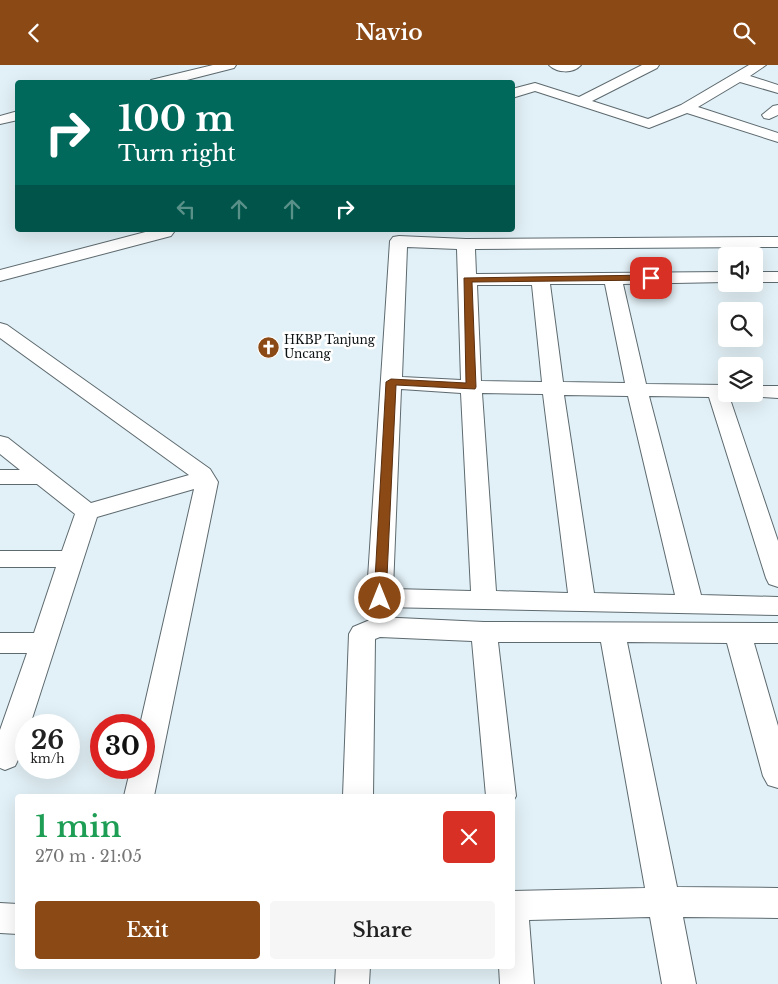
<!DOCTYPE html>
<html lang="en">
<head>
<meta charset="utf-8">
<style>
	body { margin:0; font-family:"Libre Baskerville",serif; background:#f6f6f6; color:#222; height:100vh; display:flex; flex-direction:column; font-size:19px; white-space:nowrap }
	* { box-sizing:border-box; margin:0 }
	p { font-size:16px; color:#767676 }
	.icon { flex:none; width:28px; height:28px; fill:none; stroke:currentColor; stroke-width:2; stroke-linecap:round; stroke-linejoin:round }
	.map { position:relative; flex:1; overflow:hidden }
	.side { position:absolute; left:15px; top:729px; width:500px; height:175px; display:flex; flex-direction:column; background:#fff; border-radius:5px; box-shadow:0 5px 20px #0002 }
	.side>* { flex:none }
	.top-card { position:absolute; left:15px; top:15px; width:500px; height:152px; border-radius:5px; box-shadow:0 5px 20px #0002; background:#00695c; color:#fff; overflow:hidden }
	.buttons { position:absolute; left:718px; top:182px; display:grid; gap:10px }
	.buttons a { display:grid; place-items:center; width:45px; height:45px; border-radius:5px; background:#fff; box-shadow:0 5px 20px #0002; font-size:25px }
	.speed { position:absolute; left:15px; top:649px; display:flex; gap:10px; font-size:25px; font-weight:700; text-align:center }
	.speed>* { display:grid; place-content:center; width:65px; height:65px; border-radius:50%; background:#fff; box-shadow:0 5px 20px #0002; line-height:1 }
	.speed small { font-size:12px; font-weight:400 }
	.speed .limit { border:8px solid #d22; background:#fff; color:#111 }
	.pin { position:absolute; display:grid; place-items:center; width:42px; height:42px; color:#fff; margin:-21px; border-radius:10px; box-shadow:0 2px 8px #0006 }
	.me { position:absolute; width:55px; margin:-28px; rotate:0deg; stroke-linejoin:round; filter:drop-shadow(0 0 4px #0008) }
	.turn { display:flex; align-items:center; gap:18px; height:105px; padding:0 20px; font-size:22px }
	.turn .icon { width:65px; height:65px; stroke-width:2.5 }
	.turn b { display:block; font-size:35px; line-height:42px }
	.lanes { display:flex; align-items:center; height:48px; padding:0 20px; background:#0003; justify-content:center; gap:25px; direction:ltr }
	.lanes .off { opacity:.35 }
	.round { display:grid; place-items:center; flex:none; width:52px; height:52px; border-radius:5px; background:#f6f6f6 }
	.head { display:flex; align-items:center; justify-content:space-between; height:85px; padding:0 20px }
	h1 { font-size:30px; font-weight:600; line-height:38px; color:#1e9e55 }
	.action { display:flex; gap:10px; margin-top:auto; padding:10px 20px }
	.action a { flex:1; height:58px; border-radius:5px; background:#8b4916; color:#fff; font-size:20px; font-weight:600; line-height:58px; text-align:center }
	.action a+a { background:#f6f6f6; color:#222 }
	header { display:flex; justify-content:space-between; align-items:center; height:65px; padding:0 20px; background:#8b4916; color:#fff; font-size:22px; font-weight:600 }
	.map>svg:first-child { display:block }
</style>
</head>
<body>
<header><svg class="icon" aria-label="back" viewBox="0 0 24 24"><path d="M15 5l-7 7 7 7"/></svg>Navio<svg class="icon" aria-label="search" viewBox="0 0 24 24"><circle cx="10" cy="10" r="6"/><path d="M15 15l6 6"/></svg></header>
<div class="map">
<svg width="778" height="919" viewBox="0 0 778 919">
	<rect width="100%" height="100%" fill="#e2f1f7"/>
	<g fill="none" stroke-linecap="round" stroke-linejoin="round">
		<defs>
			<path id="minor" d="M213,0H236L234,3L175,18H150L151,15Z
				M549,0H581C573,9 557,8 549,0Z
				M642,0H659L657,3L592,36L648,54L681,40L749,0H766L750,11L778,20V28L740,17L698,42L778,68V77L687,48L649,63L535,26L512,33V24L535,18L579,32Z
				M778,40V50L769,54L764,53L762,50L773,41Z
				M18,46V55L0,59V51Z
				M153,165H172L174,167L171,171L0,216V205Z
				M399,171L466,174L778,172V182L475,184L476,209L726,207V217L623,219L646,319L726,320V329H734L729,331L778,476V522L769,519L766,513L709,332L649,331L701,530L778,532V550L380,542L371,539L367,533L368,513L390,176L393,172ZM407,182L457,184L461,315L402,312ZM550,219H605L625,318L563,317ZM477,220H532L542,317L481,316ZM401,324L461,328L471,526L393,524ZM482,328L543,329L568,528L496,526ZM564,330L628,331L675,530L594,528Z
				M754,207H778V217H754Z
				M0,258L7,260L210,404L218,417L154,731H124L131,702H144V660H140L194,424L97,452L30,660H26C26,675 22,688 15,701L5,705L0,703V665L27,588H0V568H34L56,502H0V486H62L75,449L37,419H0V405H20L0,389V371L8,373L91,438L189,410L0,273Z
				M754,321H778V333L747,331L745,329H754Z
				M377,552L484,557L778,558V578H754L778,661V723L768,720L763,711L727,578L627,577L677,822L778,823V853L683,852L696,919H662L650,852L529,855L534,919H500L499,901H512V826L645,823L601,577H498L516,731L512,738V731H486L472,576L380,572L375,574L373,731H343L349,569L353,562Z
				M0,838L18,839V869L0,868Z
				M336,901H370L369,919H335Z"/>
		</defs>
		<use href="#minor" stroke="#5d6a6f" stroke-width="2"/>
		<use href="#minor" fill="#fff" fill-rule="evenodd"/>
	</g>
	<path fill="#8b4916" stroke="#5a2f0e" d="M651,210L655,213L654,215L472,217L476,322L475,324L396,320L386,533L385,536H376L374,533L386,317L391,314L466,318L464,213Z"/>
	<defs>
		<symbol id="church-disc" viewBox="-11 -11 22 22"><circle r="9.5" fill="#8b4916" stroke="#fff"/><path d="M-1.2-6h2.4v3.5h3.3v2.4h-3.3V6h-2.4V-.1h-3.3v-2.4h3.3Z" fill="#fff"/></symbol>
	</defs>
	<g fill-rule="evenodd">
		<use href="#church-disc" x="256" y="270" width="25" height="25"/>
	</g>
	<g text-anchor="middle" stroke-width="5" stroke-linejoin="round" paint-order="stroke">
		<g font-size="12" fill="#0c1113" stroke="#fff" text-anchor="start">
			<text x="284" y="279">HKBP Tanjung<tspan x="284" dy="14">Uncang</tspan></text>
		</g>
	</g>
</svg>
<div class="buttons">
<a><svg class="icon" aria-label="sound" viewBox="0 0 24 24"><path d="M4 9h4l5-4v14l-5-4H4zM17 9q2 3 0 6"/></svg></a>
<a><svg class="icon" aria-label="search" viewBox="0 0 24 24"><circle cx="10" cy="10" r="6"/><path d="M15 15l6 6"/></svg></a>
<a><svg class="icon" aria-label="layers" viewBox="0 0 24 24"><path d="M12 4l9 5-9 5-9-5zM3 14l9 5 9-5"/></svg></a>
</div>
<div class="speed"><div>26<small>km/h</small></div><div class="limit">30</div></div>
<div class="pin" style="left:651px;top:213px;background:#d93025"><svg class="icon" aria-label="arrive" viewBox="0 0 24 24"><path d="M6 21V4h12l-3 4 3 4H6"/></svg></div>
<svg class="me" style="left:380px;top:533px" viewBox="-20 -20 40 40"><circle r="17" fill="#8b4916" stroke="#fff" stroke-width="3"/><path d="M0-11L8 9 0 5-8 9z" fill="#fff"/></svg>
<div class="top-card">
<div class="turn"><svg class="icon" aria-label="right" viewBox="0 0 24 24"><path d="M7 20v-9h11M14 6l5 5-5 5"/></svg><div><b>100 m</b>Turn right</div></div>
<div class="lanes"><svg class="icon off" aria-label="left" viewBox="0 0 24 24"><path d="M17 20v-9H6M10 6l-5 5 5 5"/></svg><svg class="icon off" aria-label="ahead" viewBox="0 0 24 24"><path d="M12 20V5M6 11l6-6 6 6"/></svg><svg class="icon off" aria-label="ahead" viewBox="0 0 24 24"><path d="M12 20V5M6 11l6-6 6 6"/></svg><svg class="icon" aria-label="right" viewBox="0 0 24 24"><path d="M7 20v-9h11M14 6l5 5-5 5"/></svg></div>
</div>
<section class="side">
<div class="head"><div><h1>1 min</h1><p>270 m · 21:05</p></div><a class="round" style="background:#d93025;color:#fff"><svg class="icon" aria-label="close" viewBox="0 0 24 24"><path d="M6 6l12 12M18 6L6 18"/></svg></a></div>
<div class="action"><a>Exit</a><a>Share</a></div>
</section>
</div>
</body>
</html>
